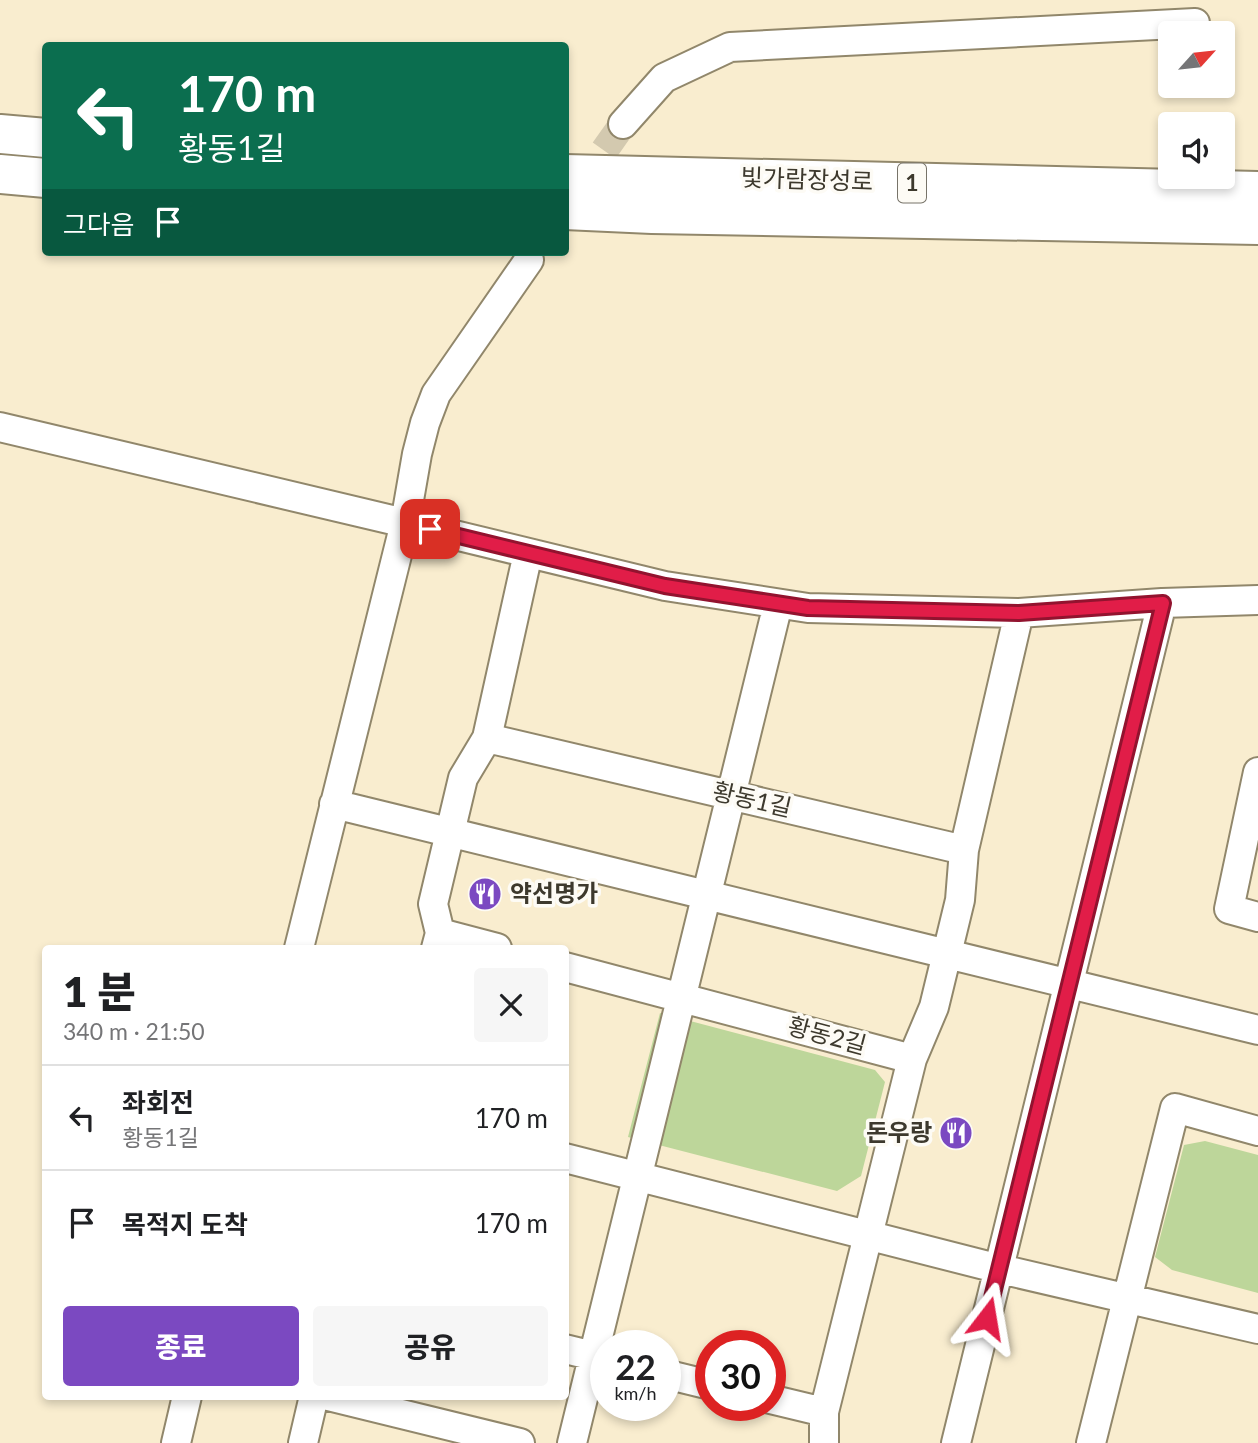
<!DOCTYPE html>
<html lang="ko">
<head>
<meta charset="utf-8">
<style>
	body { margin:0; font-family:Lato,"Noto Sans KR",sans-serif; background:#f6f6f6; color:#202124; height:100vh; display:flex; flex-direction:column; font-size:26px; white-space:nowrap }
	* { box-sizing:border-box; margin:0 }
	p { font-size:23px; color:#757577 }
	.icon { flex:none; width:38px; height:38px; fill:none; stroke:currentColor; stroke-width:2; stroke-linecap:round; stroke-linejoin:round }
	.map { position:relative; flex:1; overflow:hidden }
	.drawer { position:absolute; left:42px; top:945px; width:527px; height:455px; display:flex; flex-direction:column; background:#fff; border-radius:7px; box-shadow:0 4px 10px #0003 }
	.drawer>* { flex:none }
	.guide { position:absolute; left:42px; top:42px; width:527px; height:214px; border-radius:7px; box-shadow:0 4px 10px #0003; background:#0b6e4f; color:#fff; overflow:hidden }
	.needle { width:46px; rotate:63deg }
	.buttons { position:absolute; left:1158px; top:21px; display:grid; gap:14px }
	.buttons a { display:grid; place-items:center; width:77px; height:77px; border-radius:7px; background:#fff; box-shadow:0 4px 10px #0003; font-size:35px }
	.speed { position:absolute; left:590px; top:1330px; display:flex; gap:14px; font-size:35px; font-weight:700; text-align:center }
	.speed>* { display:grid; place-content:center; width:91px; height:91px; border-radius:50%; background:#fff; box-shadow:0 4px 10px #0003; line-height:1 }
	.speed small { font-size:18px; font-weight:400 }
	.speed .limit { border:10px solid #d22; background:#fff; color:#111 }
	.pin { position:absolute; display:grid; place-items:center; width:60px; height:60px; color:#fff; margin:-30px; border-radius:14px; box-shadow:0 4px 10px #0006 }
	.me { position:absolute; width:77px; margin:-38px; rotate:14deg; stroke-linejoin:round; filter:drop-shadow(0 0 5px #0008) }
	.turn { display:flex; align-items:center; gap:24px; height:147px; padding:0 21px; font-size:32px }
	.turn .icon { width:91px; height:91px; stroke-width:2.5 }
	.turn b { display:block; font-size:49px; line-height:60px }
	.then { display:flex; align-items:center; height:66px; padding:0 21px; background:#0003; gap:14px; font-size:26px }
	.round { display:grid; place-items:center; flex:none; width:74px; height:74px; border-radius:7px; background:#f6f6f6 }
	.overview { display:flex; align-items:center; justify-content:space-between; height:119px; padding:0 21px }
	h1 { font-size:42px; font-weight:800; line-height:52px }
	.button { display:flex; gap:14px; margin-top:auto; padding:14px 21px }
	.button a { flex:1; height:80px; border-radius:7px; background:#7b49c1; color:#fff; font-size:28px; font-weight:800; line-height:80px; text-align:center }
	.button a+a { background:#f6f6f6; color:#202124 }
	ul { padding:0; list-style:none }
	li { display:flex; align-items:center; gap:21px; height:105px; padding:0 21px; border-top:2px solid #e0e0e0 }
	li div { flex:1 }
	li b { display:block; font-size:26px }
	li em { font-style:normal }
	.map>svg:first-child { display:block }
</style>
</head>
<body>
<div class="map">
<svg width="1258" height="1443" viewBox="0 0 1258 1443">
	<rect width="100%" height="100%" fill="#f9edcf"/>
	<path fill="#bdd69a" d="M660,1013L875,1070L885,1082L861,1176L837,1191L628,1137Z
		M1205,1141L1258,1155V1293L1172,1270L1155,1257L1184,1145Z"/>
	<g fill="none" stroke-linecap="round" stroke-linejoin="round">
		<path stroke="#d3c9af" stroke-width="28" stroke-dasharray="28 14" stroke-linecap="butt" d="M580,185L623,124"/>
		<defs>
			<path id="street" d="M623,124L664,78L730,47L1195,23
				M0,427L405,523L417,454L425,423L436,394L529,260
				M528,553L487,738L964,850L1019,613
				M1258,772L1229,909L1258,917
				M334,804L1258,1030
				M440,933L433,904L463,778L487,738
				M299,948L405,523L665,586L808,608L1019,613L1162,603L1258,600
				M436,948L440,933L497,948
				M565,967L912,1059L824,1412L770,1399
				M912,1059L934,1007L960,900L964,850
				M565,1158L1000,1269L1258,1329
				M565,1349L606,1359
				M665,1374L710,1385
				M328,1396L520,1443
				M824,1412V1443
				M176,1443L187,1396
				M303,1443L314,1396
				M572,1443L778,604
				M956,1443L1162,603
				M1091,1443L1175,1108L1258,1131"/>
			<path id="highway" d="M0,134L46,138
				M0,174L46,178
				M565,174L1258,191
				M565,210L652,214L1258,225"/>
		</defs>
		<use href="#street" stroke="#91876b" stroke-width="32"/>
		<use href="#highway" stroke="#91876b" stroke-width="42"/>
		<use href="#street" stroke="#fff" stroke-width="28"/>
		<use href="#highway" stroke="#fff" stroke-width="38"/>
	</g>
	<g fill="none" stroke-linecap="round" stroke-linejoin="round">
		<defs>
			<path id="route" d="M430,529L665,586L808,608L1019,613L1163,603L987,1318"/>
		</defs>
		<use href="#route" stroke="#92132f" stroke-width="18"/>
		<use href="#route" stroke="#e11d48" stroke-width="12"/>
	</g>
	<defs>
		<symbol id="restaurant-disc" viewBox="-11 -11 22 22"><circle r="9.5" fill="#7b49c1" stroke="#fdfbf5"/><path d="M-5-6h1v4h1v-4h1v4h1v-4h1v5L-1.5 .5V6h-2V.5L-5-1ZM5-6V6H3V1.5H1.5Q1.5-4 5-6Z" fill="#fff"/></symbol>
	</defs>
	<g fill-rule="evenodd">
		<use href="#restaurant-disc" x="466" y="875" width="38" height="38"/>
		<use href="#restaurant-disc" x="937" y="1114" width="38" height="38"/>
	</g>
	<g text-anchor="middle" stroke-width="7" stroke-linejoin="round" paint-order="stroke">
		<rect fill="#fdfbf5" stroke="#777369" stroke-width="2" x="898" y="163.5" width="28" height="39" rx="5"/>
		<g font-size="23" font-weight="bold" fill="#3d392d">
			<text x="912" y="191">1</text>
		</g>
		<g font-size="24" fill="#3d392d" stroke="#fdfbf5">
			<text transform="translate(807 180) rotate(2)" y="8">빛가람장성로</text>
			<text transform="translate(752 800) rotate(13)" y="8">황동1길</text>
			<text transform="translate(827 1036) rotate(15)" y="8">황동2길</text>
		</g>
		<g font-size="24" font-weight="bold" fill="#3d392d" stroke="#fdfbf5" text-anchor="start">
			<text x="510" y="902">약선명가</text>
			<text x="932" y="1141" text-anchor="end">돈우랑</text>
		</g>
	</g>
</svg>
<div class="buttons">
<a><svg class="needle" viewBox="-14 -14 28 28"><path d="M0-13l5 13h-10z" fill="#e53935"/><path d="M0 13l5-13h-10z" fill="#757577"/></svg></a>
<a><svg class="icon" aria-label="sound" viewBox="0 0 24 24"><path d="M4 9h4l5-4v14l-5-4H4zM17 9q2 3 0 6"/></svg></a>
</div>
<div class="speed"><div>22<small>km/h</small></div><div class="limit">30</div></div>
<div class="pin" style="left:430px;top:529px;background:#d93025"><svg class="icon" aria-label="arrive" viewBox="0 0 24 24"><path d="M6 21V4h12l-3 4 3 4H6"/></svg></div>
<svg class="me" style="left:987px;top:1318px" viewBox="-20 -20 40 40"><path d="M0-17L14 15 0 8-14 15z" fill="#e11d48" stroke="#fff" stroke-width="4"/></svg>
<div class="guide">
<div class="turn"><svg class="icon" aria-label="left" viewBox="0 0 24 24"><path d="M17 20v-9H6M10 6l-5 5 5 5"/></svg><div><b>170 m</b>황동1길</div></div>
<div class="then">그다음<svg class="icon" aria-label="arrive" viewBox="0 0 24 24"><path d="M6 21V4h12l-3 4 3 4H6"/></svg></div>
</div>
<section class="drawer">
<div class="overview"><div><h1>1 분</h1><p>340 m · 21:50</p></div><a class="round"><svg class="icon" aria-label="close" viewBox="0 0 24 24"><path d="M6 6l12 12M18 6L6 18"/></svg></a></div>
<ul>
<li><svg class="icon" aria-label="left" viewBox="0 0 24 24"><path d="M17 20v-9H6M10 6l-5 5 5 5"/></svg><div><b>좌회전</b><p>황동1길</p></div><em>170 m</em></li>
<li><svg class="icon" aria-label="arrive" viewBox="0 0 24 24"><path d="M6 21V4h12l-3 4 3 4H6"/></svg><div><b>목적지 도착</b></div><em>170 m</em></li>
</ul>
<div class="button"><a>종료</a><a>공유</a></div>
</section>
</div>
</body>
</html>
